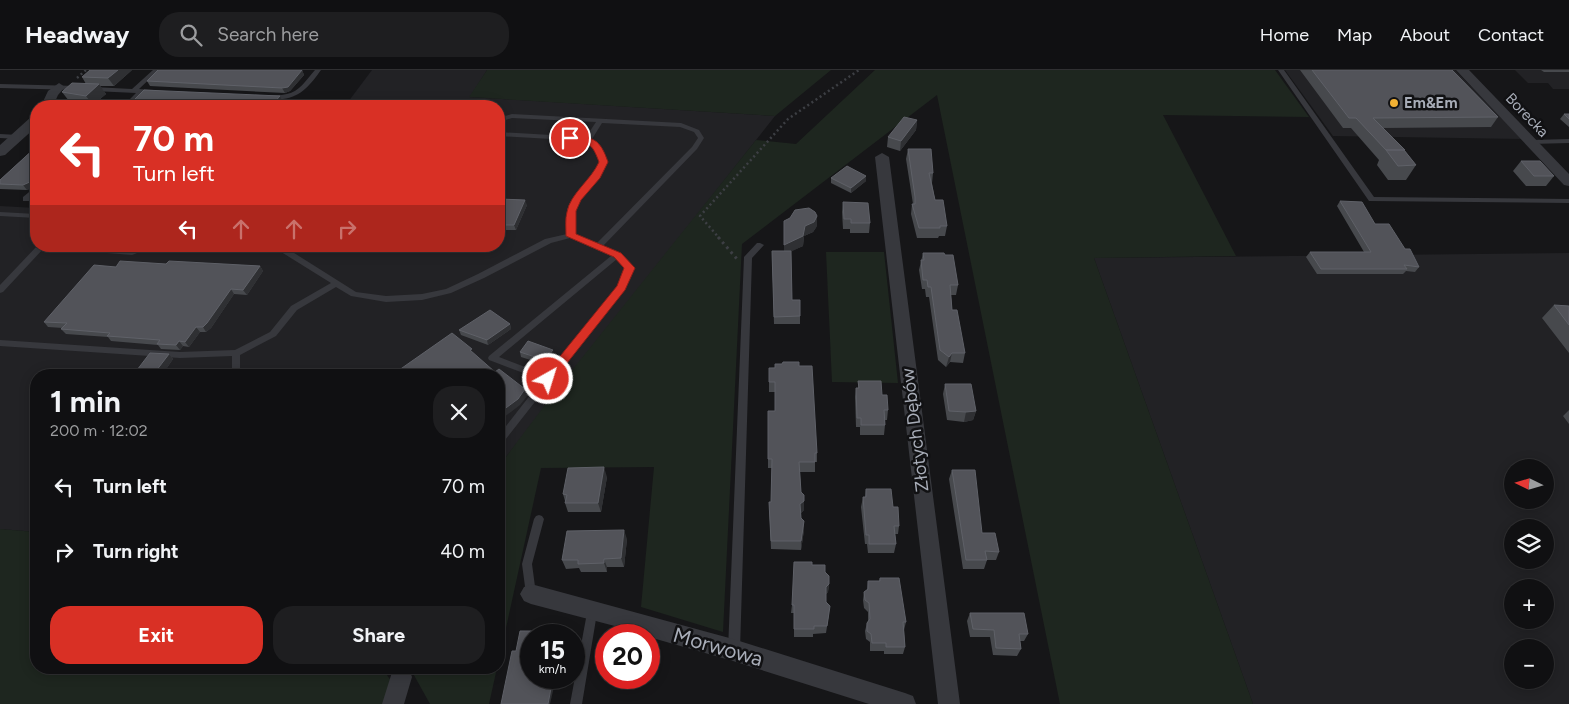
<!DOCTYPE html>
<html lang="en">
<head>
<meta charset="utf-8">
<style>
	body { margin:0; font-family:Figtree,sans-serif; background:#1e1e20; color:#f1f3f6; height:100vh; display:flex; flex-direction:column; font-size:19px; white-space:nowrap }
	* { box-sizing:border-box; margin:0 }
	p { font-size:16px; color:#9c9d9f }
	.icon { flex:none; width:28px; height:28px; fill:none; stroke:currentColor; stroke-width:2; stroke-linecap:round; stroke-linejoin:round }
	.map { position:relative; flex:1; overflow:hidden }
	.drawer { position:absolute; left:30px; top:299px; width:475px; height:305px; display:flex; flex-direction:column; background:#101012; border-radius:20px; box-shadow:0 2px 12px #0003,0 0 0 1px #303032 }
	.drawer>* { flex:none }
	.hud { position:absolute; left:30px; top:30px; width:475px; height:152px; border-radius:20px; box-shadow:0 2px 12px #0003,0 0 0 1px #303032; background:#d93025; color:#fff; overflow:hidden }
	.needle { width:32px; rotate:275deg }
	.fabs { position:absolute; left:1504px; top:389px; display:grid; gap:10px }
	.fabs a { display:grid; place-items:center; width:50px; height:50px; border-radius:50%; background:#101012; box-shadow:0 2px 12px #0003,0 0 0 1px #303032; font-size:25px }
	.speed { position:absolute; left:520px; top:554px; display:flex; gap:10px; font-size:25px; font-weight:700; text-align:center }
	.speed>* { display:grid; place-content:center; width:65px; height:65px; border-radius:50%; background:#101012; box-shadow:0 2px 12px #0003,0 0 0 1px #303032; line-height:1 }
	.speed small { font-size:12px; font-weight:400 }
	.speed .limit { border:8px solid #d22; background:#fff; color:#111 }
	.pin { position:absolute; display:grid; place-items:center; width:42px; height:42px; color:#fff; margin:-21px; border:2px solid #fff; border-radius:50%; box-shadow:0 1px 5px #0007 }
	.me { position:absolute; width:55px; margin:-28px; rotate:39deg; stroke-linejoin:round; filter:drop-shadow(0 0 4px #0008) }
	.turn { display:flex; align-items:center; gap:18px; height:105px; padding:0 20px; font-size:22px }
	.turn .icon { width:65px; height:65px; stroke-width:2.5 }
	.turn b { display:block; font-size:35px; line-height:42px }
	.lanes { display:flex; align-items:center; height:48px; padding:0 20px; background:#0003; justify-content:center; gap:25px; direction:ltr }
	.lanes .off { opacity:.35 }
	.round { display:grid; place-items:center; flex:none; width:52px; height:52px; border-radius:20px; background:#1e1e20 }
	.headline { display:flex; align-items:center; justify-content:space-between; height:85px; padding:0 20px }
	h1 { font-size:30px; font-weight:700; line-height:38px }
	.action { display:flex; gap:10px; margin-top:auto; padding:10px 20px }
	.action a { flex:1; height:58px; border-radius:20px; background:#d93025; color:#fff; font-size:20px; font-weight:700; line-height:58px; text-align:center }
	.action a+a { background:#1e1e20; color:#f1f3f6 }
	ul { padding:0; list-style:none }
	li { display:flex; align-items:center; gap:15px; height:65px; padding:0 20px }
	li div { flex:1 }
	li b { display:block; font-size:19px }
	li em { font-style:normal }
	header { display:flex; align-items:center; gap:30px; box-sizing:border-box; height:70px; padding:0 25px; background:#101012; border-bottom:1px solid #303032 }
	header strong { font-size:24px }
	nav { display:flex; gap:28px; margin-inline-start:auto; font-size:18px }
	.search { width:350px; height:45px; background:#1e1e20; display:flex; align-items:center; gap:12px; box-sizing:border-box; padding:0 18px; border-radius:20px; color:#9c9d9f; font-size:19px }
	.map>svg:first-child { display:block }
</style>
</head>
<body>
<header>
<strong>Headway</strong>
<div class="search"><svg class="icon" aria-label="search" viewBox="0 0 24 24"><circle cx="10" cy="10" r="6"/><path d="M15 15l6 6"/></svg>Search here</div>
<nav><a>Home</a><a>Map</a><a>About</a><a>Contact</a></nav>
</header>
<div class="map">
<svg width="1569" height="634" viewBox="0 0 1569 634">
	<rect width="100%" height="100%" fill="#161618"/>
	<path fill="#222225" fill-rule="evenodd" d="M372,0H487L470,27L775,46L499,396V305H36V462L0,459V136L36,138V176H499V36H345Z
		M1285,0H1455L1522,69L1333,66Z
		M1515,0H1569V19H1553L1548,13H1528Z
		M1569,183V634H1253L1094,188ZM1512,398H1545V430H1512ZM1512,458H1545V490H1512ZM1512,518H1545V550H1512ZM1512,578H1545V610H1512Z"/>
	<path fill="#1e261f" d="M487,0H831L775,46L469,27Z
		M875,0H1275L1309,47L1163,45L1236,186L1094,188L1253,634H1060L937,25L742,174L723,562L641,537L654,397L541,398L499,590V396L557,319L756,70L796,74Z
		M826,182H884L898,313L832,312Z
		M0,459L36,462V598H387L384,601L392,612L385,634H0Z
		M410,598H497L489,634H430Z"/>
	<g fill="none" stroke-linecap="round" stroke-linejoin="round">
		<path stroke="#3d3f44" stroke-width="2.5" stroke-dasharray="2 3" stroke-linecap="butt" d="M77,8L86,0
			M720,169L700,146L788,49L859,0"/>
		<path stroke="#3d3f44" stroke-width="3" stroke-dasharray="2.5 4" stroke-linecap="butt" d="M718,167L737,189"/>
		<path fill="#37383d" fill-rule="evenodd" d="M153,0H159L139,19L154,20L157,22L154,24L143,23L129,36H123L136,23L93,21L90,19L93,17L132,19Z
			M315,0H321C311,14 301,27 283,29C277,29 272,30 267,27C273,24 280,26 287,24C299,22 307,9 315,0Z
			M1278,0H1284L1374,127L1569,129V133L1369,131Z
			M0,14L77,16L80,18L77,20L0,18Z
			M512,44L681,53L699,60L704,68L697,79L603,176L620,183L634,198L625,217L502,374L499,375V365L542,310L489,290L488,288L489,286L611,186L570,168L551,173L484,208L451,223L422,230L386,232L351,226L336,217L297,240L276,266L240,285V305H232V286L180,288L0,276V270L180,282L235,280L270,262L291,236L331,213L278,180L252,178L248,176H283L356,222L386,226L422,224L446,219L478,204L545,169L567,164C567,153 567,142 572,132C585,106 616,100 586,71L499,66V62L586,67L596,52L512,48L499,52V48ZM602,53L680,57L694,62L698,68L692,77L597,173L575,164C575,153 574,143 579,133C592,105 625,101 592,69ZM617,189L626,198L618,216L546,305L499,287Z
			M0,64L18,65L21,67L18,69L0,68Z
			M1569,69V73L1531,74L1528,72L1531,70Z
			M34,118H36V124L29,131H23V127Z
			M0,142L36,144V148L0,146Z
			M757,173H760L764,175L752,188L740,580L738,584L734,585L730,584L728,580L744,187Z
			M37,176H85L132,179L142,176H155L132,185L44,178L3,222L0,223V215Z
			M539,445L542,446L544,449L532,494L536,524L535,527L531,529L527,527L526,524L522,494L534,449L536,446Z
			M592,538L596,539L597,543L582,634H570L587,543L588,539Z"/>
		<path fill="#37383d" fill-rule="evenodd" d="M1456,0H1469L1569,104V116L1564,115Z
			M59,13L65,17L58,25L53,36H41L48,21Z
			M36,46V57L5,85L0,86V75L31,47Z
			M882,83L889,87L960,634H938L875,87Z
			M531,514L733,569L905,623L913,626L916,634H869L733,591L649,567V565L531,534L524,531L520,524L524,517Z
			M397,598L409,599L412,607L404,634H382L393,599Z"/>
	</g>
	<path fill="#47494d" d="M132,0L114,16H100L106,24L93,35L69,31L62,22L86,14L82,7Z
		M302,0L304,5L290,21L285,23L150,16L147,11Z
		M1300,0H1452L1498,47L1491,57L1383,58L1405,80V81L1416,95L1406,110H1388L1377,95L1379,90L1351,58H1343Z
		M1541,0H1569V2H1544Z
		M1564,44H1569V57L1560,49Z
		M917,50L916,60L900,81L887,77L888,67Z
		M36,77V116L27,120L0,119V110Z
		M908,79L933,103L932,113L935,130L947,156L945,166H939L938,168H917L911,144L912,134H913L906,89Z
		M1521,91L1554,106L1546,116H1526L1513,101Z
		M866,106V111L851,123L831,113V108Z
		M499,129L527,135L516,160H499Z
		M1340,131L1375,154L1405,179L1419,197L1415,202L1406,201L1403,204H1317L1306,187L1310,182H1364L1337,136Z
		M843,132L870,153L869,163H850V159H843L842,142Z
		M817,156L813,162L804,166L803,176L791,181L792,230H800V254H774L772,181H784Z
		M923,183L945,185L958,215L956,225H951L952,240L965,283L963,293L950,292L946,297L938,290L929,227H926L925,219H922L919,200Z
		M166,194L260,196L263,201L247,225L234,224L211,258L206,262H200L189,277L183,276L180,280L161,279L158,275L111,271L108,267L66,264L61,259L63,258L48,257L44,252Z
		M1554,235L1569,236V283L1542,248Z
		M510,254L511,259L488,275L461,265L459,260Z
		M520,282L554,285L546,295L521,287Z
		M169,284L173,289L162,305L141,304L137,300Z
		M799,296L817,383V392H815V402H800L801,422L804,431V440L801,443V448L804,451V460L801,480L771,479L769,432H771L772,398H768V389L775,341V322H769V298Z
		M858,311L882,325L888,340L887,350H885V355L884,365H860V357H856L855,327L856,318H858Z
		M945,314L976,341L973,350L964,352L947,350L943,324Z
		M1569,340V354L1563,346Z
		M952,400L982,463L999,482L996,490H987L984,499H963L949,409Z
		M607,407L601,442H568L565,433V431L563,424Z
		M866,419L893,437L899,456L898,464H895L896,474L894,483H868L867,474H865L861,437L863,427H865Z
		M627,469L624,497H607V502H581L579,498L566,499L562,490Z
		M812,495L825,502L829,514L828,522L826,524V532L829,544L826,563L813,564V567H794V543H791L792,535Z
		M880,508L906,552L904,560L905,577L903,584H884V581H870V572L866,569L865,561L867,553L868,551V542L864,538L863,530L864,522L867,520L868,511H879Z
		M970,543L1028,564L1024,571H1020L1021,579L1017,586L993,585L990,567H970L967,551Z"/>
	<path fill="#2f3033" d="M118,0H132L114,16L108,8Z
		M302,0L304,5L290,21L285,23L282,18Z
		M99,14L106,24L93,35L86,26Z
		M280,26L282,31L278,36H271Z
		M917,50L916,60L900,81L901,71Z
		M866,106V111L851,123V118Z
		M32,111L36,116L27,120L23,115Z
		M525,130L527,135L516,160L514,155Z
		M817,146V156L813,162L804,166L803,176L784,185V175L805,156Z
		M260,196L263,201L247,225L243,220Z
		M231,219L234,224L211,258L206,262L203,257Z
		M510,254L511,259L488,275L487,270Z
		M196,257L200,262L189,277L185,272Z
		M179,271L183,276L180,280L176,275Z
		M553,280L554,285L546,295L544,290Z
		M952,283L950,292L946,297L949,287Z
		M169,284L173,289L162,305H160L156,301Z
		M525,319L528,325L520,335L499,351V343Z
		M976,341L973,350L964,352L966,342Z
		M604,397L607,407L601,442L598,433Z
		M804,431V440L800,443V434Z
		M804,451V460L801,480V471Z
		M624,460L627,469L624,497L621,488Z
		M604,489L607,497V502L604,493Z
		M829,514L828,522L825,525L826,517Z
		M553,608H556L550,634H548Z"/>
	<path fill="#525359" stroke="#5f6168" d="M90,0H118L108,8L82,7Z
		M158,0H302L288,17L282,18L147,11Z
		M1312,0H1452L1498,47L1373,48L1405,80H1386L1356,48H1349Z
		M72,13L99,14L86,26L62,22Z
		M144,20L280,26L271,36H128Z
		M83,35L104,36H82Z
		M1564,44H1569V49Z
		M904,47L917,50L901,71L888,67Z
		M36,77V111H32L23,115L0,114V110Z
		M908,79H931L933,103H929L935,130H943L947,156H940V158H919L912,134H915V127Z
		M1386,80H1404L1416,95L1398,96Z
		M1521,91H1540L1554,106H1534Z
		M847,96L866,106L851,118L831,108Z
		M499,129L525,130L514,155H499Z
		M1340,131L1362,132L1375,154H1389L1405,179H1410L1419,197L1404,195L1407,199H1321L1310,182H1371Z
		M843,132L868,133L870,153H851V149H844Z
		M809,138L815,142L817,146L814,152L805,156L803,166L784,175V151L790,148L795,140Z
		M772,181H791L792,230H800V246L774,247Z
		M923,183H944L945,185H953L958,215H950L952,240H957L965,283H952L949,287L940,280L931,217H928L927,210H923L921,190H924Z
		M120,191L166,194L169,191L260,196L243,220L231,219L207,253L203,257H196L185,272L179,271L176,275L157,274L160,270L107,266L110,263L61,259L67,253L44,252L94,195L116,197Z
		M1554,235L1569,236V255Z
		M490,240L510,254L487,270L459,260Z
		M452,263L472,279L470,280L495,302L499,299L525,319L518,329L499,343V305H392Z
		M528,271L553,280L544,290L520,282Z
		M150,283L169,284L156,301L137,300Z
		M783,292H799V296H812L817,383H815V392H799L801,422L804,425V431L800,434L801,448L804,451L801,471H771L769,432H771L772,389H768V341H775V312H769V298H775V294H782Z
		M858,311H881L882,325H887L888,340H884L885,355H861V348H857L856,318H859Z
		M945,314H971L976,341L966,342L949,341Z
		M604,397L598,433H565L567,425L563,424L568,398Z
		M952,400H975L982,463H995L999,482L985,481L987,490H966Z
		M866,419H891L893,437H898L899,456H894L896,474H869V465H866L863,427H866Z
		M624,460L621,488L604,489V493L578,494V490H562L567,461Z
		M794,492H812V495H825V502L829,506V514L826,517V532L830,536L827,556H814V559H794V535H792Z
		M880,508H899L906,552H903L905,577H886V573H872L871,564L867,561V553L870,549L869,533L865,530L864,522L868,519V511H880Z
		M970,543H1024L1028,564H1019L1021,579L996,578L994,560L973,559Z
		M520,561H548V564H559V565H531V608H553L548,634H501L512,581H516Z"/>
	<path fill="#d93025" stroke="#8d1f18" d="M570,65C594,67 600,69 608,92L600,108L581,130L576,141V164L621,183L635,198L625,220L552,312H544V306L617,216L624,198L614,187L566,166C566,158 565,149 567,142C570,124 591,110 599,92C591,70 588,74 567,70L566,68Z"/>
	<circle fill="#f2b134" stroke="#111113" stroke-width="2" cx="1394" cy="33" r="5"/>
	<g text-anchor="middle" stroke-width="5" stroke-linejoin="round" paint-order="stroke">
		<g font-size="15" font-weight="bold" fill="#a8adb8" stroke="#111113" text-anchor="start">
			<text x="1404" y="38">Em&amp;Em</text>
		</g>
		<g font-size="15" fill="#a8adb8" stroke="#111113">
			<text transform="translate(1527 45) rotate(46)" y="5">Borecka</text>
		</g>
		<g font-size="18" fill="#a8adb8" stroke="#111113">
			<text transform="translate(915 360) rotate(-97)" y="6">Złotych Dębów</text>
		</g>
		<g font-size="21" fill="#a8adb8" stroke="#111113">
			<text transform="translate(718 577) rotate(16)" y="7">Morwowa</text>
		</g>
	</g>
</svg>
<div class="fabs">
<a><svg class="needle" viewBox="-14 -14 28 28"><path d="M0-13l5 13h-10z" fill="#e53935"/><path d="M0 13l5-13h-10z" fill="#9c9d9f"/></svg></a>
<a><svg class="icon" aria-label="layers" viewBox="0 0 24 24"><path d="M12 4l9 5-9 5-9-5zM3 14l9 5 9-5"/></svg></a>
<a>+</a>
<a>−</a>
</div>
<div class="speed"><div>15<small>km/h</small></div><div class="limit">20</div></div>
<div class="pin" style="left:570px;top:68px;background:#d93025"><svg class="icon" aria-label="arrive" viewBox="0 0 24 24"><path d="M6 21V4h12l-3 4 3 4H6"/></svg></div>
<svg class="me" style="left:548px;top:309px" viewBox="-20 -20 40 40"><circle r="17" fill="#d93025" stroke="#fff" stroke-width="3"/><path d="M0-11L8 9 0 5-8 9z" fill="#fff"/></svg>
<div class="hud">
<div class="turn"><svg class="icon" aria-label="left" viewBox="0 0 24 24"><path d="M17 20v-9H6M10 6l-5 5 5 5"/></svg><div><b>70 m</b>Turn left</div></div>
<div class="lanes"><svg class="icon" aria-label="left" viewBox="0 0 24 24"><path d="M17 20v-9H6M10 6l-5 5 5 5"/></svg><svg class="icon off" aria-label="ahead" viewBox="0 0 24 24"><path d="M12 20V5M6 11l6-6 6 6"/></svg><svg class="icon off" aria-label="ahead" viewBox="0 0 24 24"><path d="M12 20V5M6 11l6-6 6 6"/></svg><svg class="icon off" aria-label="right" viewBox="0 0 24 24"><path d="M7 20v-9h11M14 6l5 5-5 5"/></svg></div>
</div>
<section class="drawer">
<div class="headline"><div><h1>1 min</h1><p>200 m · 12:02</p></div><a class="round"><svg class="icon" aria-label="close" viewBox="0 0 24 24"><path d="M6 6l12 12M18 6L6 18"/></svg></a></div>
<ul>
<li><svg class="icon" aria-label="left" viewBox="0 0 24 24"><path d="M17 20v-9H6M10 6l-5 5 5 5"/></svg><div><b>Turn left</b></div><em>70 m</em></li>
<li><svg class="icon" aria-label="right" viewBox="0 0 24 24"><path d="M7 20v-9h11M14 6l5 5-5 5"/></svg><div><b>Turn right</b></div><em>40 m</em></li>
</ul>
<div class="action"><a>Exit</a><a>Share</a></div>
</section>
</div>
</body>
</html>
